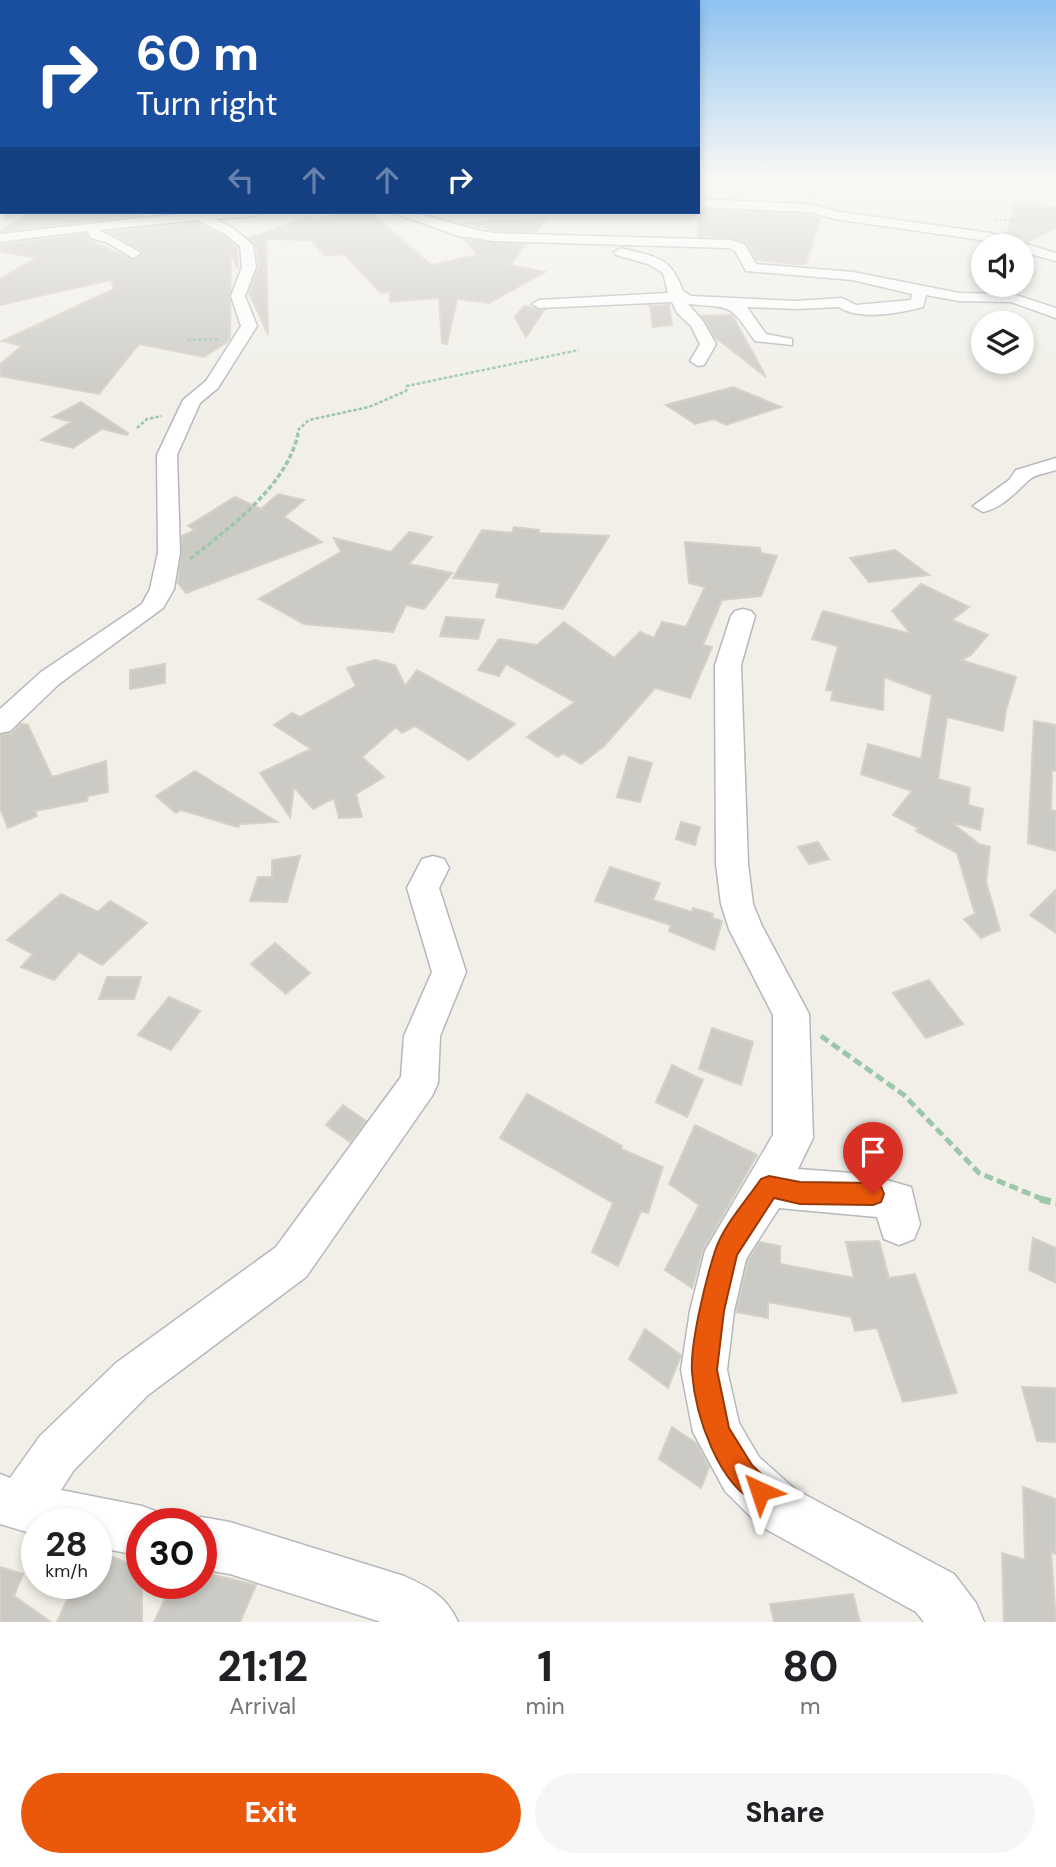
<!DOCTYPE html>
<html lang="en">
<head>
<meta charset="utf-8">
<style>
	body { margin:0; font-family:"DM Sans",sans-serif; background:#f6f6f6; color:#202124; height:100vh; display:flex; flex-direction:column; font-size:26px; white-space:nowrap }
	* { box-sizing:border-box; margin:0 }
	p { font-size:23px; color:#757577 }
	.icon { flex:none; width:38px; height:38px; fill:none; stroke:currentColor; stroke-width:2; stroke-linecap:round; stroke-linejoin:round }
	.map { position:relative; height:1622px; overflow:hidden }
	.drawer { display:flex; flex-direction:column; background:#fff; flex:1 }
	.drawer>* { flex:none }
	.banner { position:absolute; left:0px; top:0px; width:700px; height:214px; box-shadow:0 4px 10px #0003; background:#1a4fa0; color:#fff; overflow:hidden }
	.tools { position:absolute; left:971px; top:234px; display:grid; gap:14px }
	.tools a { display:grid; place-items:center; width:63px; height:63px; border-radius:50%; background:#fff; box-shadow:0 4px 10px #0003; font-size:35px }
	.speed { position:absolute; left:21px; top:1508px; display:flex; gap:14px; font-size:35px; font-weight:700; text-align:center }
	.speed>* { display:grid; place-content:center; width:91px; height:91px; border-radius:50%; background:#fff; box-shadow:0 4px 10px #0003; line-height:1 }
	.speed small { font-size:18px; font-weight:400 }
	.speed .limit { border:10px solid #d22; background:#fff; color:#111 }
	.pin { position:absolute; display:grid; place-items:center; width:60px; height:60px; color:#fff; margin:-72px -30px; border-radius:50% 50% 50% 0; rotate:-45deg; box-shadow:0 0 7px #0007 }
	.pin .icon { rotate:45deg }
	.me { position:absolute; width:77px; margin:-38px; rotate:318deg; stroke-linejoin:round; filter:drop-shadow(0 0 5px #0008) }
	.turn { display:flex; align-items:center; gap:24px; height:147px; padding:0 21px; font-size:32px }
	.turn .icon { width:91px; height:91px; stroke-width:2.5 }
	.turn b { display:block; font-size:49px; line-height:60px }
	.lanes { display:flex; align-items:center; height:66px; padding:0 21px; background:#0003; justify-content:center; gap:35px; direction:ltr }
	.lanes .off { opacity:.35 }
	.eta { display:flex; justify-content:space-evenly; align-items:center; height:119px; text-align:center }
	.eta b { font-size:42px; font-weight:800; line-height:49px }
	.cta { display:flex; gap:14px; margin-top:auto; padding:14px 21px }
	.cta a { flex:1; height:80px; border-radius:42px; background:#ea580c; color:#fff; font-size:28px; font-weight:800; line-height:80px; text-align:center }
	.cta a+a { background:#f6f6f6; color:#202124 }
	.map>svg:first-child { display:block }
</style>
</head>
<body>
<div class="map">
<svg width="1056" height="1622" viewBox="0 0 1056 1622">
	<rect width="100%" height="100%" fill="#f1efe8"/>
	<path fill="#cccac5" stroke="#d6d1c6" stroke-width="2" d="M1014,203L1056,207V227L1029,242L1007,235Z
		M698,210L808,215L820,218L806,264H793L757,260L747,244L732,238L698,236Z
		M31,212H138L140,216L0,231Z
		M352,212H370L431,265L478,255L464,239L525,245L510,265L545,272L489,303L457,299L447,344L442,343L439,298L390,302V291L381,293L344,254L326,256L310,240L266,239L268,335L249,293L259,267L256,245L249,238L307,217L315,219Z
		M546,218L536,232L494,230L462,223Z
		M196,223L224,236L237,247L238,269L231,252L230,338L227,342L204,357L139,344L99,394L0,376V364L22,346L2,341L114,289L111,280L0,305V279L36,258L0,251V245L86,234L90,241L134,260L143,255L140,250L108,232Z
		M669,305L672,325L653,327L650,306Z
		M524,306L544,310L526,337L515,317Z
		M732,315L766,377L715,337L702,316Z
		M733,387L781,407L726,425L714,419L695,424L666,405Z
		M81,402L128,433L127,435L102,429L73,448L41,440L71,422L53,417Z
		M278,494L304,500L284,517L322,542L186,593L178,583L182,536L195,530L188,526L235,497L261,509Z
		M514,527L539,530L538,533L609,536L563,609L496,597L500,583L453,578L482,530L512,533Z
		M409,532L432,537L409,564L452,573L424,609L406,605L393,632L304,624L259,599L341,552L334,538L391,552Z
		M685,542L760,548L761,553L777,556L761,596L722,600L703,645L712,647L690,698L655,688L604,746L581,764L563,753L558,757L527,737L575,702L506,664L499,676L478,670L499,639L537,645L564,622L614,658L640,632L654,638L662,622L686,627L705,587L689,583Z
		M895,550L929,575L869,582L850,558Z
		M921,584L969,607L952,620L988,635L971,655L961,660L1016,677L1006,710L1003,731L947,717L938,779L970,788L968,805L983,809L980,830L951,822L979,844L990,847L986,882L1000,930L981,938L964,919L975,914L957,853L916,831L918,828L893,815L912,791L861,774L868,744L921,759L932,695L884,677L883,710L831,700L833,691L826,690L838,646L812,639L823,611L911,634L892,611Z
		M446,617L484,620L478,639L440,636Z
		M375,660L395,665L405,686L417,670L515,724L469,760L415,726L402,733L396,727L362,757L384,777L356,794L362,817L339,818L334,798L313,809L294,787L290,817L260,773L311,749L274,725L292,713L300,717L356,686L347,668Z
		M165,664V683L130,689V670Z
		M1034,721L1056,725V771L1052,770L1051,810L1056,811V851L1028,843Z
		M21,724L28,725L52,777L106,761L108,792L88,796L87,801L35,811L37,816L8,828L0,808V735L12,733Z
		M629,757L652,763L640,802L617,797Z
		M195,771L277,822L240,824L238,827L181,810L176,813L156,796Z
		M681,822L700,827L695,845L676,839Z
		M818,842L829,859L809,864L798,847Z
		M300,856L287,902L250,901L258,877H272V860Z
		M610,867L660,883L653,900L692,912L693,908L713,914L712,918L722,921L714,950L669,931L671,925L595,901Z
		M1056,890V933L1030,915Z
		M61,894L98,912L110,901L147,923L102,965L79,952L54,980L21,967L33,954L7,940Z
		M275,943L310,973L286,994L251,964Z
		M107,977H141L134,999H99Z
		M929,980L963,1024L926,1038L893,993Z
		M169,997L200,1011L171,1050L138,1035Z
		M712,1028L753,1042L741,1085L699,1069Z
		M672,1065L703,1080L687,1117L656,1102Z
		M527,1094L622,1146L621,1149L663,1167L648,1213L641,1211L618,1266L592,1252L613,1203L500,1138Z
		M343,1105L366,1121L350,1142L326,1125Z
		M695,1125L757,1155L703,1250L692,1288L665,1270L699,1205L669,1184Z
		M1033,1238L1056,1248V1283L1029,1270Z
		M879,1241L889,1278L915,1274L957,1393L903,1402L877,1328L855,1331L851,1317L768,1302V1318L736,1312L748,1260L760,1242L780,1246V1264L854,1278L846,1242Z
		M645,1329L681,1355L668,1388L629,1359Z
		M1022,1387L1056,1388V1442L1037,1441Z
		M672,1427L696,1443L709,1467L701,1488L659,1459Z
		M1023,1487L1056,1499V1554L1051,1552L1056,1622H1004L1002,1553L1025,1560Z
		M96,1551L142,1568V1622H57L74,1584H96Z
		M0,1567L23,1574L14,1596L51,1622H0Z
		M201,1572L256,1585L240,1622H154L172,1584H201Z
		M853,1594L860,1622H774L770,1604Z"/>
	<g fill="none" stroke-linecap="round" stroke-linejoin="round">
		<defs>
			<path id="minor" d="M1006,175H1050C1041,181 1015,181 1006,175Z
				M698,199L808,204L841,212L990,233L1056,253V261L1022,252V247H1005L988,241L841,220L808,212L698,207Z
				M196,212H261L255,216L215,219L233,228L253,245L256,267L245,296L257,326L218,388L200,403L177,455L180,552L174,589L163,608L59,684L10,731L0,733V709L41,672L142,604L150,589L158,552L157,455L183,400L206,381L241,326L231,296L242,267L240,246L225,234L198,220L99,230L138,251L140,254L133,258L108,243L91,238L87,231L0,242V234Z
				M391,212C425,210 460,229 494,233L731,240L745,245L756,264L853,272L959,293L1013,294L1056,308V318L1011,302L959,301L926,295L923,307C900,313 859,321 839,307L796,309L747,307L766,334L792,339V345L755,341C729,303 733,308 688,304L703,321L716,344L704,365L698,366L690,361L700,344L691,326L677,313L672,302L539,308L532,304L539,300L668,293L663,273L648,264L616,255L614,252L621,248C655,257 671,256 683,291L691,296L796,301L842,298L856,305L911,300L912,294L853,280L746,271L735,251L729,248L494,241L459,236Z
				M1056,458V470C1048,473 1035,474 1029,480C1016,492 1002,508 983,512L973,506L1009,480L1016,470Z
				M743,609L751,611L755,616L741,665L748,864L753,904L762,926L809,1014L813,1138L798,1169L865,1174L911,1187L920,1224L914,1239L899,1245L884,1239L877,1217L779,1208L746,1259L734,1311L727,1370L739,1423L759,1457L796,1490L954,1574L976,1603L984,1622H924L916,1612L760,1526L725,1491L693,1432L681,1370L690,1311L705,1251L773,1135V1015L729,929L721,904L716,864L715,665L731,616L735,611Z
				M433,856L444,859L449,868L439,888L466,972L440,1036L438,1083L432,1096L306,1277L148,1395L74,1470L61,1490L142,1506L160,1513L165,1524H142V1556L96,1547V1524H37V1535L0,1524V1474L10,1478L40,1436L116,1363L276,1247L401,1077L404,1036L432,972L407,888L422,859Z
				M201,1517L230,1522L404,1576C429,1587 447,1597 458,1622H381L230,1574L201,1569V1524H184Z"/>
		</defs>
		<use href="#minor" stroke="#b5b8bc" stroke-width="3"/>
		<path stroke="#9cc7a9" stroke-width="2" stroke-dasharray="2.5 2" stroke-linecap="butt" d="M1044,190L1056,192
			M812,194L822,184L818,176L822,175
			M995,220H1056"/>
		<path stroke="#9cc7a9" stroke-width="2.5" stroke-dasharray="3.5 2" stroke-linecap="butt" d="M187,340L218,339
			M137,428L147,419L162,416
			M297,436L299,429L309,420L369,407L406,391L407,386L579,350"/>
		<path stroke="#9cc7a9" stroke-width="3.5" stroke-dasharray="5 2.5" stroke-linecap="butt" d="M190,559C230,527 286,487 298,434"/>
		<path stroke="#9cc7a9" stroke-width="5" stroke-dasharray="9 4.5" stroke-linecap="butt" d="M821,1036L904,1095L979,1173L1047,1201"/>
		<path stroke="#9cc7a9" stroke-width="7" stroke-dasharray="11 5" stroke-linecap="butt" d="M1040,1199L1056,1203"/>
		<use href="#minor" fill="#fff" fill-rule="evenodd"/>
	</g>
	<linearGradient id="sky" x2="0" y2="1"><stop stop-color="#8fc3f1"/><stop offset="0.44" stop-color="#f9f8f5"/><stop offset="1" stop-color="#f9f8f5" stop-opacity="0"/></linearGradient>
	<rect width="1056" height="402" fill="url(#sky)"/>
	<path fill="#ea580c" stroke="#983908" stroke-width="2" d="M769,1176L800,1182L873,1183L881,1186L884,1194L881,1202L873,1205L800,1204L774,1198L737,1255L724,1311L717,1370L729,1428L752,1465L770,1482L774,1491L770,1501L760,1504C718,1487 695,1414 692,1372C690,1343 706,1279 715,1251C723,1226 746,1201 761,1179Z"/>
</svg>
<div class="tools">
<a><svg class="icon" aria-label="sound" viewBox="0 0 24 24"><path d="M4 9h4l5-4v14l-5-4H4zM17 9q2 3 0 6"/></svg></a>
<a><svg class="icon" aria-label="layers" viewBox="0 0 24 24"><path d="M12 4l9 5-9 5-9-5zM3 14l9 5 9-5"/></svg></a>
</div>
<div class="speed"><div>28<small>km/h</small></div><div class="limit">30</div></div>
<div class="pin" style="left:873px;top:1194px;background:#d93025"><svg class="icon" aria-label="arrive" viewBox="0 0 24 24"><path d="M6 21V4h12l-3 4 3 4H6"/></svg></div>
<svg class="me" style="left:760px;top:1491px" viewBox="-20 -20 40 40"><path d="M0-17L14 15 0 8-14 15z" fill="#ea580c" stroke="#fff" stroke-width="4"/></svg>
<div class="banner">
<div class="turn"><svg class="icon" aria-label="right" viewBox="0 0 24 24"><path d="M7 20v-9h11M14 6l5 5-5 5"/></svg><div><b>60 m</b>Turn right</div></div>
<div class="lanes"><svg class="icon off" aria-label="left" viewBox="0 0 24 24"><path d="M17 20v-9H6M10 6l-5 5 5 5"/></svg><svg class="icon off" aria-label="ahead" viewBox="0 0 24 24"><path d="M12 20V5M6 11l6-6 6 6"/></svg><svg class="icon off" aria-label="ahead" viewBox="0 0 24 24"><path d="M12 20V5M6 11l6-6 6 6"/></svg><svg class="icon" aria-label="right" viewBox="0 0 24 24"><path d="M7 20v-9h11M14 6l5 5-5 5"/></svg></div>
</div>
</div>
<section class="drawer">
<div class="eta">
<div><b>21:12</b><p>Arrival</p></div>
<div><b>1</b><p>min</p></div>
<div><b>80</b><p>m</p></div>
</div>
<div class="cta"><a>Exit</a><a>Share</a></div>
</section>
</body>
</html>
